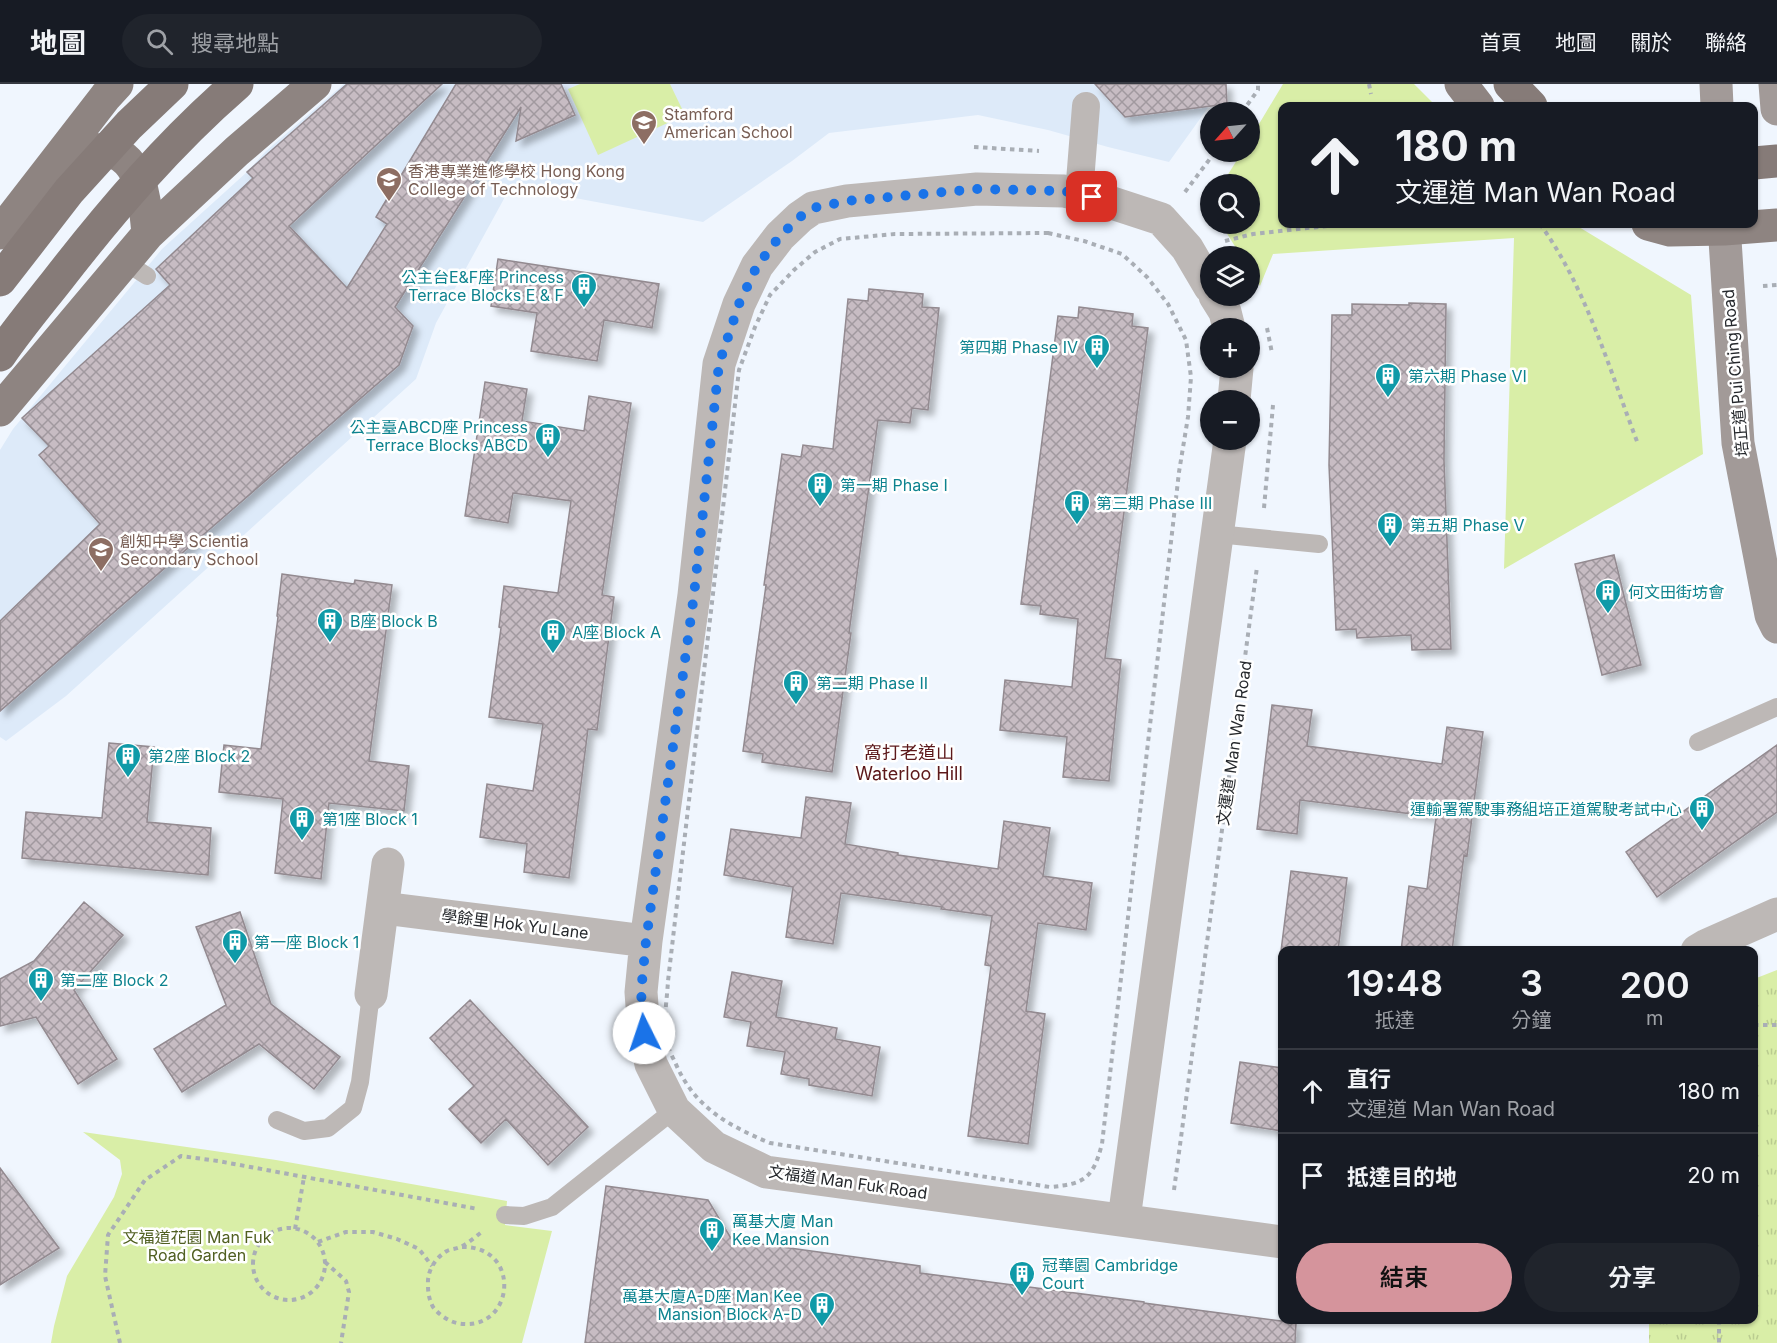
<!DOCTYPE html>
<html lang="zh-TW">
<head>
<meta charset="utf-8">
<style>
	body { margin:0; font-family:Inter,"Noto Sans TC",sans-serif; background:#20242c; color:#f1f3f6; height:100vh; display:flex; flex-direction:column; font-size:22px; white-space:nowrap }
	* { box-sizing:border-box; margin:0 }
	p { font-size:20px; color:#9ea1a6 }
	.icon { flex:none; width:33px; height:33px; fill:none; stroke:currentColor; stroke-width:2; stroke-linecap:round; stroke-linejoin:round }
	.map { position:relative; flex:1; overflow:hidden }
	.drawer { position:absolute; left:1278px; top:862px; width:480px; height:378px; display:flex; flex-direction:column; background:#171b24; border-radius:12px; box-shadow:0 2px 4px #0004 }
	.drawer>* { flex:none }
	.guide { position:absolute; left:1278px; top:18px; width:480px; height:126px; border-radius:12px; box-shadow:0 2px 4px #0004; background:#171b24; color:#f1f3f6; overflow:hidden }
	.needle { width:39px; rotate:243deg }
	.controls { position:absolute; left:1200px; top:18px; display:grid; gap:12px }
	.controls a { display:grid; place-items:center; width:60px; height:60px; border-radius:50%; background:#171b24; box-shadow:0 2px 4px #0004; font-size:30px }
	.pin { position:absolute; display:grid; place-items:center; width:51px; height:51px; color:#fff; margin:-26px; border-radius:12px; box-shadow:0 3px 9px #0006 }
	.me { position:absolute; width:66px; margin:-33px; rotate:356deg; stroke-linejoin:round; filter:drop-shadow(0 0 4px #0008) }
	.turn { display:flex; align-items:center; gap:21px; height:126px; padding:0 18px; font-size:27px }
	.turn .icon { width:78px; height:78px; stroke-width:2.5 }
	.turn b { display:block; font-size:42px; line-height:51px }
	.eta { display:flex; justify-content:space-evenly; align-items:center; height:102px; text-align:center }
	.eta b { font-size:36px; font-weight:600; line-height:42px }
	.cta { display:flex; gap:12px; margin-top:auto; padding:12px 18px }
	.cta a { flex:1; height:69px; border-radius:36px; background:#d5949c; color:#111; font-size:24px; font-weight:600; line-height:69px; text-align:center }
	.cta a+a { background:#20242c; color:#f1f3f6 }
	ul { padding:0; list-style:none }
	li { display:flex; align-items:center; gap:18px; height:84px; padding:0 18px; border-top:2px solid #363941 }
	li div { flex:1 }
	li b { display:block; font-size:22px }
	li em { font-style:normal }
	header { display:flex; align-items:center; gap:36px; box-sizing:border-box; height:84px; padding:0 30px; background:#171b24; border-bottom:2px solid #363941 }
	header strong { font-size:28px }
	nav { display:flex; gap:33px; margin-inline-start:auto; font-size:21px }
	.search { width:420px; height:54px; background:#20242c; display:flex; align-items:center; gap:15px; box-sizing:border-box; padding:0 21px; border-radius:33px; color:#9ea1a6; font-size:22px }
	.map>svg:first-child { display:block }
</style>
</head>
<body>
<header>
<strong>地圖</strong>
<div class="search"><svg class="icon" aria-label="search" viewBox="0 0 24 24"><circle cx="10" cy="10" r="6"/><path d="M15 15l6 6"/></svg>搜尋地點</div>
<nav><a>首頁</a><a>地圖</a><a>關於</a><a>聯絡</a></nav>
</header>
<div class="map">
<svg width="1777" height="1259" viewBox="0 0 1777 1259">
	<defs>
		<pattern id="park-tufts" width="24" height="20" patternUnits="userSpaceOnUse" patternTransform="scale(1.5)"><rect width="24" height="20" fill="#d9eea7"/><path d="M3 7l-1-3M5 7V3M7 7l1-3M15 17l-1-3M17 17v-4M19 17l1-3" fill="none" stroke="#bacc90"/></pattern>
		<pattern id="building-cross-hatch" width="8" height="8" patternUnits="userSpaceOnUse" patternTransform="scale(1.5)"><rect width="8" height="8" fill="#c7bcc3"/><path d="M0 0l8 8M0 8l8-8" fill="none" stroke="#a1999f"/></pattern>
		<filter id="shadow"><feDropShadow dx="5.5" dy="5.5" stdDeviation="3" flood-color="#0004"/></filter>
	</defs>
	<rect width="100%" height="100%" fill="#f0f6fe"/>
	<path fill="#ddeaf9" d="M344,0H1225L1169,78L1108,63L1048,46L978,31L829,49L792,77L703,138L511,102L436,239L416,295L66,612L6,657L0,653V366L13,345L162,165L247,88L266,67Z"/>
	<path fill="#d9eea7" d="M580,0H670L685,31L598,71L568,5Z
		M1283,0H1414L1436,22H1282V140H1574L1691,211L1703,370L1504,485L1514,154L1273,170L1260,202L1250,186V172H1241L1221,140H1250V100H1222L1242,68H1250V55Z
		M83,1048L276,1076L507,1117L505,1141L552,1147L522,1259H51L54,1242L67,1192L114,1113L122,1090L120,1076Z"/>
	<path fill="url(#park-tufts)" d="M1777,886V1259H1649V1236H1754V895Z"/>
	<path fill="url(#building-cross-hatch)" stroke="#938a90" stroke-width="1.5" filter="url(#shadow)" d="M347,0H442L289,142L347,204L387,140L376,133L456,0H561L575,31L516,57L521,23L395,223L413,242L399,281L0,627V537L100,440L39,371L49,362L22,334L170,201L156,185L253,94L247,88Z
		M1095,0H1226L1227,20L1125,33Z
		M498,175L659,200L652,244L604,236L597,277L531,267L537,229L491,222Z
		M869,205L923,210L922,223L939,224L928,326L912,324L910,339L878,336L849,549H851L832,688L762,678L763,670L743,667L766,501H764L782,370L801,373L803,361L833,365L848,215L868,217Z
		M1409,219L1446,220L1444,376L1451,565L1412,566L1411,551L1357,554L1356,545L1336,546L1329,381L1332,231H1352V220L1409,221Z
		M1079,223L1133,230L1132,242L1148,244L1105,574L1121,576L1109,697L1063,693L1067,653L1000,646L1005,596L1072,603L1078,535L1040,530L1041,522L1021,520L1058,232L1078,234Z
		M485,298L527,305L522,337L584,347L589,312L631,319L602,511L614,513L597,646L588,645L569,794L524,788L527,760L480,753L487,700L533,707L543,640L489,633L501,544L499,543L504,502L558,509L571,417L513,409L508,439L465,432Z
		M1614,471L1641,581L1602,591L1575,480Z
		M282,490L354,500L355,496L392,501L369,677L409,682L404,727L329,719L321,795L275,789L283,715L219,708L224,661L261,665L278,533L277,532Z
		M1272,621L1312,626L1307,662L1442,680L1447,643L1483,648L1467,772L1464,771L1452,867H1401L1409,802L1427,805L1436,733L1300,716L1297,750L1257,745Z
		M109,659L154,663L147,738L211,744L208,791L22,774L26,728L102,734Z
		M1777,661V728L1657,813L1626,768Z
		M806,713L851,719L845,760L898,769V771L998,785L1004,737L1050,744L1043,792L1092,799L1086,846L1038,839L1026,927L1045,930L1028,1060L968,1052L991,882L985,881L992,832L941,825L942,823L841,809L833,860L786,853L793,803L724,791L731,745L801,754Z
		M1291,787L1347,794L1338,867H1281Z
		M84,818L123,851L74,906L117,975L78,1000L36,933L0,942V895L34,877Z
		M240,828L271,920L340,973L314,1005L259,960L182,1008L154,965L226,921L196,843Z
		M732,888L782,897L776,933L837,944L835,955L880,963L872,1012L809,1001V995L781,990L785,968L747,962L751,938L724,933Z
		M470,916L588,1043L548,1081L506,1035L481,1059L449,1025L474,1002L430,954Z
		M1240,978L1282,984V1047L1231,1039Z
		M0,1084L59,1164L0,1201Z
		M606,1102L708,1116L732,1156L920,1182V1189L1144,1218V1219L1296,1239L1295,1259H585Z"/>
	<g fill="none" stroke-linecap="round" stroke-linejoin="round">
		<path stroke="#a9aeb5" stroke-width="4" stroke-dasharray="4.5 4.5" stroke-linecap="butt" d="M1369,0L1371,10
			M1242,28L1258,6V0
			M974,63L1039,67
			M1185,108L1215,68
			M1540,140C1586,203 1610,287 1638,360
			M1048,149L1084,157L1122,170L1147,193L1168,220L1186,256L1191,293L1188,333L1179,388L1102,1060C1093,1094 1085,1100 1050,1103L770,1059C727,1041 694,1023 675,978C672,972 668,964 666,957C663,938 667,916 668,897L739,286L755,243L770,211L794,186L815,168L840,155L895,150Z
			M1225,157L1253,150L1345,140
			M1763,202L1777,201
			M1267,244L1272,269
			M1264,424L1273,321
			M1754,941H1777
			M1174,1106L1257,483
			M253 1180a36 36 0 1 1 72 0a36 36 0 1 1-72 0Z
			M295,1145L304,1093
			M318,1158L346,1148H373L397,1155L419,1165L432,1182
			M462,1163C521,1162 515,1243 464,1240C452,1240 440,1232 433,1223C429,1215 428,1209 428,1201C427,1187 435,1174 447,1167C451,1165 456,1165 460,1163C468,1160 476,1152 483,1147
			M325,1178L346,1197L349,1208L341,1259
			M1719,1236V1259
			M120,1259L105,1192L108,1151L145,1096L181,1072L218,1077L478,1125"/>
		<path stroke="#bdb8b6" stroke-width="18" d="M125,178L147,192
			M1217,450L1319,460
			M1698,658L1777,623
			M277,1036L304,1047L328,1044L353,1024L360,998L371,910
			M505,1131L524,1132L552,1123L674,1026"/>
		<path stroke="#bdb8b6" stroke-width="28" d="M1079,110L1086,22"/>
		<path stroke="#bdb8b6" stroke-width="33" d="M1210,203L1187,164L1161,135L1106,117L1064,107L977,105L847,117L813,124L800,133L780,152L757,182L739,220L719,280L694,511L646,857L641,908L644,949L651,980L674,1026L714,1063L766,1088L1282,1158
			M1215,212L1225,228L1229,244
			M1234,316L1237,284
			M383,824L646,857
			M1697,867L1707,861L1777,830
			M371,910L388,780
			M1124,1135L1230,356"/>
		<path stroke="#a29a98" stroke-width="33" d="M1716,0L1717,22
			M1775,0L1777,25
			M1724,140L1738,359L1771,531L1777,543"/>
		<path stroke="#8e8481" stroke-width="33" d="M1461,0L1478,22
			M81,67C140,56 144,106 148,150
			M1648,140L1670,146L1724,145L1777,141
			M0,149L106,12L117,0
			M0,326L148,150L237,67L315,0"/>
		<path stroke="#867b78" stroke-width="33" d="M1510,0L1531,22
			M1754,79L1777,77
			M0,196L69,107L129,41L172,0
			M0,271C17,246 37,222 56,198C111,127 169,59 237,0"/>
	</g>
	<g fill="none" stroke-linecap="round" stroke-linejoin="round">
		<path stroke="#1a73e8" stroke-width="10" stroke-dasharray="0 18" d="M644,949L641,908L646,857L694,511L719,280L739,220L757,182L780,152L800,133L813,124L847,117L977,105L1064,107L1092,113"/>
	</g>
	<defs>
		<symbol id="school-pin" viewBox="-11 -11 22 30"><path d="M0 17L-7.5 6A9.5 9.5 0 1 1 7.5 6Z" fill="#8d6e63" stroke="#fff"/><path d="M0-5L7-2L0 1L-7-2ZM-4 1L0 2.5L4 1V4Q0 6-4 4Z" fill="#fff"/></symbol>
		<symbol id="university-pin" viewBox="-11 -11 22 30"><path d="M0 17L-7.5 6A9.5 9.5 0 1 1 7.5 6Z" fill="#8d6e63" stroke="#fff"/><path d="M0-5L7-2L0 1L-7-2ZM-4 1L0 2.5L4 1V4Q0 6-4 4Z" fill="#fff"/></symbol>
		<symbol id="building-pin" viewBox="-11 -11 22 30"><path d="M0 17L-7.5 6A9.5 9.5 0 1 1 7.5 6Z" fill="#0f9aa8" stroke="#fff"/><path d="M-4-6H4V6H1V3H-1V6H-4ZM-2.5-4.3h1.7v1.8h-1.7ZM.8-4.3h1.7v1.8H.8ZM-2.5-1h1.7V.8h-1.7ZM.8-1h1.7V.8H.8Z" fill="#fff"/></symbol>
	</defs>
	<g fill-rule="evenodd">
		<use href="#school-pin" x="629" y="24" width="30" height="40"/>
		<use href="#university-pin" x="374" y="81" width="30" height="40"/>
		<use href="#building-pin" x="569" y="187" width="30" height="40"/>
		<use href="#building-pin" x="1082" y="248" width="30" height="40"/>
		<use href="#building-pin" x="1373" y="277" width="30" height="40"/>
		<use href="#building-pin" x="533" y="337" width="30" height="40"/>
		<use href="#building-pin" x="805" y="386" width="30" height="40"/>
		<use href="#building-pin" x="1062" y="404" width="30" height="40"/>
		<use href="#building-pin" x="1375" y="426" width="30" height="40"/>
		<use href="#school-pin" x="86" y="451" width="30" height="40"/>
		<use href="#building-pin" x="1593" y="493" width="30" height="40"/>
		<use href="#building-pin" x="315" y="522" width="30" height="40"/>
		<use href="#building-pin" x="538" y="533" width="30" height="40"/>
		<use href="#building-pin" x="781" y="584" width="30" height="40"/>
		<use href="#building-pin" x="113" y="657" width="30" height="40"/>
		<use href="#building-pin" x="1687" y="710" width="30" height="40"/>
		<use href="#building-pin" x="287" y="720" width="30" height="40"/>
		<use href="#building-pin" x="220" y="843" width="30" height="40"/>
		<use href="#building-pin" x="26" y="881" width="30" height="40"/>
		<use href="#building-pin" x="697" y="1131" width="30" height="40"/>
		<use href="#building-pin" x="1007" y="1175" width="30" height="40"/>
		<use href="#building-pin" x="807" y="1206" width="30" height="40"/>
	</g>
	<g text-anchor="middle" stroke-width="5" stroke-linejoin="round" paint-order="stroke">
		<g font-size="16" fill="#785e54" stroke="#fff" text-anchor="start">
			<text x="664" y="36">Stamford<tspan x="664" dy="18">American School</tspan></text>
			<text x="408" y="93">香港專業進修學校 Hong Kong<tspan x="408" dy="18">College of Technology</tspan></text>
			<text x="120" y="463">創知中學 Scientia<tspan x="120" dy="18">Secondary School</tspan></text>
		</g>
		<g font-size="16" fill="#0d838f" stroke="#fff" text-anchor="start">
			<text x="564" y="199" text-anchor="end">公主台E&amp;F座 Princess<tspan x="564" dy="18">Terrace Blocks E &amp; F</tspan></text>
			<text x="1078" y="269" text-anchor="end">第四期 Phase IV</text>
			<text x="1408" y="298">第六期 Phase VI</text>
			<text x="528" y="349" text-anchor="end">公主臺ABCD座 Princess<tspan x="528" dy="18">Terrace Blocks ABCD</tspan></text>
			<text x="840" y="407">第一期 Phase I</text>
			<text x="1096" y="425">第三期 Phase III</text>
			<text x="1410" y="447">第五期 Phase V</text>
			<text x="1628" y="514">何文田街坊會</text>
			<text x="350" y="543">B座 Block B</text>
			<text x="572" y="554">A座 Block A</text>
			<text x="816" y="605">第二期 Phase II</text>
			<text x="148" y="678">第2座 Block 2</text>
			<text x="1682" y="731" text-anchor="end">運輸署駕駛事務組培正道駕駛考試中心</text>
			<text x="322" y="741">第1座 Block 1</text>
			<text x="254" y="864">第一座 Block 1</text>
			<text x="60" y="902">第二座 Block 2</text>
			<text x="732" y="1143">萬基大廈 Man<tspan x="732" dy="18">Kee Mansion</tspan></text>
			<text x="1042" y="1187">冠華園 Cambridge<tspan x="1042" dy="18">Court</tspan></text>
			<text x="802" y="1218" text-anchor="end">萬基大廈A-D座 Man Kee<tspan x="802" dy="18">Mansion Block A-D</tspan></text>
		</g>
		<g font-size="16" fill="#25282c" stroke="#fff">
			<text transform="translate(1735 289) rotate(-95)" y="6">培正道 Pui Ching Road</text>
			<text transform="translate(1234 659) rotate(-82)" y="6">文運道 Man Wan Road</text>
			<text transform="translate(515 840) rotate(7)" y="6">學餘里 Hok Yu Lane</text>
			<text transform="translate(848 1098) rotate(8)" y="6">文福道 Man Fuk Road</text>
		</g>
		<g font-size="16" fill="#505f21" stroke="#fff">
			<text x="197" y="1159">文福道花園 Man Fuk<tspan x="197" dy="18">Road Garden</tspan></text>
		</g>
		<g font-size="18" fill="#5c181a" stroke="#fff">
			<text x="909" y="675">窩打老道山<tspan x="909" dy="21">Waterloo Hill</tspan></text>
		</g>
	</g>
</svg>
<div class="controls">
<a><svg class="needle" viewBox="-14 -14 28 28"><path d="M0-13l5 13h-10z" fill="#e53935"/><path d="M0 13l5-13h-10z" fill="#9ea1a6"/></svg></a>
<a><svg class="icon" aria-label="search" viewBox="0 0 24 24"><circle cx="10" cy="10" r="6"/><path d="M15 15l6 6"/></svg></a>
<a><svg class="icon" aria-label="layers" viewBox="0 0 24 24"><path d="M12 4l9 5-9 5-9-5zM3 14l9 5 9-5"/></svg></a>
<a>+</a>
<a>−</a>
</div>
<div class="pin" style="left:1092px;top:113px;background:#d93025"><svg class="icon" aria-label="arrive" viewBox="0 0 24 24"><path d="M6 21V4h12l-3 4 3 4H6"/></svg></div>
<svg class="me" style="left:644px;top:949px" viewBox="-20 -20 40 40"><circle r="19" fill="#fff"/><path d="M0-13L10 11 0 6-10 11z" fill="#1a73e8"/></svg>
<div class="guide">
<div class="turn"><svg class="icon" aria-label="ahead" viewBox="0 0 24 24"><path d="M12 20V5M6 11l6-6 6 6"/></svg><div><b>180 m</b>文運道 Man Wan Road</div></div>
</div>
<section class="drawer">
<div class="eta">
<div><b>19:48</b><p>抵達</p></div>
<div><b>3</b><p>分鐘</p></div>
<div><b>200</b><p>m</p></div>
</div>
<ul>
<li><svg class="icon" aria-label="ahead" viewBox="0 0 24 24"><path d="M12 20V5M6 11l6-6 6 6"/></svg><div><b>直行</b><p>文運道 Man Wan Road</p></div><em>180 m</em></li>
<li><svg class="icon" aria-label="arrive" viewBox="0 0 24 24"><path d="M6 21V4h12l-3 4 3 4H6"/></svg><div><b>抵達目的地</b></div><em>20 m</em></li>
</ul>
<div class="cta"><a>結束</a><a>分享</a></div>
</section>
</div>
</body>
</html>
